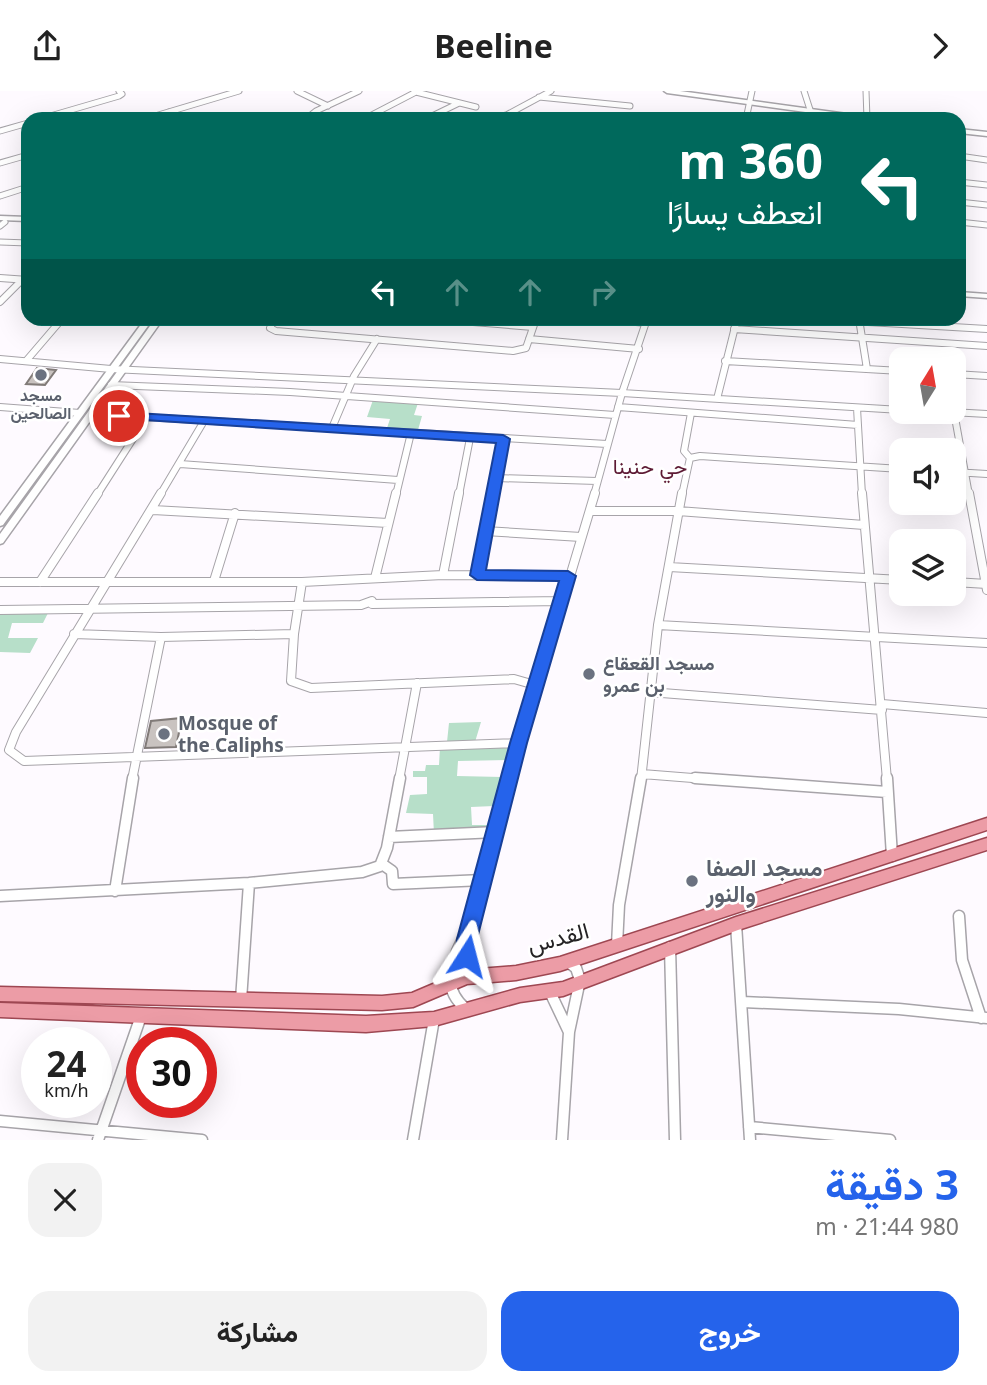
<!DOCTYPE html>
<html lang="ar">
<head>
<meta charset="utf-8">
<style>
	body { margin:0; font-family:"Noto Sans",Vazirmatn,sans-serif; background:#f2f2f2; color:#222; direction:rtl; height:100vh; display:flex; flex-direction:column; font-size:26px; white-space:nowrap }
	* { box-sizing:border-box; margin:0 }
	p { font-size:23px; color:#767676 }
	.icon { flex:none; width:38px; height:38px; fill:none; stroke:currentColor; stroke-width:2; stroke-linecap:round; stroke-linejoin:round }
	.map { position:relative; height:1049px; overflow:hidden; direction:ltr }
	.drawer { display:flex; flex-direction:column; background:#fff; flex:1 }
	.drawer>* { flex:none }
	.hud { position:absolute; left:21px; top:21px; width:945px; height:214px; border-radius:21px; box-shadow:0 7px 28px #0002; direction:rtl; background:#00695c; color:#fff; overflow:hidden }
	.needle { width:46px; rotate:11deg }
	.buttons { position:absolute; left:889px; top:256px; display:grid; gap:14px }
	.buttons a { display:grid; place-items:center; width:77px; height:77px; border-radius:14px; background:#fff; box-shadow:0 7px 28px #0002; font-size:35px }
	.speed { position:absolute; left:21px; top:936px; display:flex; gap:14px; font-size:35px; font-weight:700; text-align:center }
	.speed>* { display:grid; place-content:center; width:91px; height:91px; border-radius:50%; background:#fff; box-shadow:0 7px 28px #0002; line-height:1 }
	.speed small { font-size:18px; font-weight:400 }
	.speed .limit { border:10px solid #d22; background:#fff; color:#111 }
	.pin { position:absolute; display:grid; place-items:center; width:60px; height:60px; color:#fff; margin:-30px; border:4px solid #fff; border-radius:50%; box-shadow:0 2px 7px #0007 }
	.me { position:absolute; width:77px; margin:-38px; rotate:9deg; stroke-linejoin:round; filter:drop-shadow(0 0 5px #0008) }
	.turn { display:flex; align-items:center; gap:24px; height:147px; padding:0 28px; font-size:32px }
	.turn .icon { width:91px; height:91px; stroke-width:2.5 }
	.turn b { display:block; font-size:49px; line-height:60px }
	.lanes { display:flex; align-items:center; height:66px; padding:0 28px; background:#0003; justify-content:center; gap:35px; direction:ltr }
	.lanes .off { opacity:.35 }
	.round { display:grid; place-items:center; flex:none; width:74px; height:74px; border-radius:21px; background:#f2f2f2 }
	.summary { display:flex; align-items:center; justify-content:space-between; height:119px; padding:0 28px }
	h1 { font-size:42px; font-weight:700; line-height:52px; color:#2563eb }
	.button { display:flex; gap:14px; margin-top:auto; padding:14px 28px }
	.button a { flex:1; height:80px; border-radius:21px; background:#2563eb; color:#fff; font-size:28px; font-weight:700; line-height:80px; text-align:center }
	.button a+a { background:#f2f2f2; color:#222 }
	header { display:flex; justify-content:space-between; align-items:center; height:91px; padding:0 28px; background:#fff; font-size:32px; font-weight:700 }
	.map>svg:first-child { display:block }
</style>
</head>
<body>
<header><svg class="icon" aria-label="forward" viewBox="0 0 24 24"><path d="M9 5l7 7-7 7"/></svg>Beeline<svg class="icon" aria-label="share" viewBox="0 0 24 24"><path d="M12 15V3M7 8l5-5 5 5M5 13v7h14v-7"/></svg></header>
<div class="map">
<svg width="987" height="1049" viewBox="0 0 987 1049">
	<rect width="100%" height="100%" fill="#fefaff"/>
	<path fill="#b7dfc9" d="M373,309L418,312L414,324L422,325L418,339L387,337L390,328L367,326Z
		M49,520L43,532H12L8,547H38L30,562L0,561V521Z
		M481,631L475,651H447L449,632Z
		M511,653L507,669L458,670L457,685L502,686L494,715L471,716L472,734H488L486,740L434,743L433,723L406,722L410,704L427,703V686H413V680H425L426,674H439L440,656Z"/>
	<path fill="#c9c3c0" stroke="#817b78" stroke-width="2" d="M37,277L56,279L45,294L26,293Z
		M182,627L176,656L145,657L151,630Z"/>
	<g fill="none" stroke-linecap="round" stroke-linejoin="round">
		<defs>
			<path id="street-far3" d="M297,0L328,15
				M804,0L813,28
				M866,0L867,28
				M416,1L476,16
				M539,6L630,15
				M169,21L182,28
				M506,24L547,28
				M40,28L119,5L122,3L119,0
				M145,28L239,0
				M306,28L316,20L359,0
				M364,28L416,1L414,0
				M426,28L459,12
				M499,28L551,0
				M746,28L752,0
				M0,40L28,32
				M959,65L987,69
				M0,72L28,64
				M959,91L987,94
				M0,105L28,96
				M959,111L987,114
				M959,131L987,134
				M0,135L5,131
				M0,151L28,152"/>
			<path id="street-far2" d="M0,187L28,189
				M0,211L22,189
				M274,228L270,237L276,240L513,260L526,257L536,228
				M436,228L533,236
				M606,228L646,232
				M817,228L987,238
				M859,228L867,278
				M734,238L987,255
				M529,248L639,258
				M0,268L111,278L622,302L901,319
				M26,270L62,228
				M725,270L901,280
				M954,283L987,285
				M111,294L290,301L615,324
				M717,308L737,228
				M0,316L80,322
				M618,316L858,334
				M857,317L862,404
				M933,320L987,323
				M954,321L969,404
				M92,323L607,353
				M332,337L354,285L377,248
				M690,367L700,365L901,378
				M690,367L684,360L691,322
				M180,373L398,389
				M954,381L987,383
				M496,387L597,390
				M97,404L147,326
				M160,404L204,330
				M396,404L411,342
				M459,404L470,347
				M492,404L503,348
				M594,404L622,302L647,228
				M682,404L690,367"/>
			<path id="street-far1" d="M161,402L16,641L9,659L24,670L519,652
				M862,402L887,689
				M969,402L987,499
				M153,419L388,432
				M590,420H678L864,434
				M485,440L581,446
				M669,476L901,489
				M443,484L459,402
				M477,484L493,402
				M375,487L396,402
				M214,490L235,422
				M0,491H302L443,484L568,485
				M40,491L98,402
				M302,491L294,543L291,590L311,597L514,588L535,594
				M954,491L987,493
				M0,519L361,514L372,510V513L561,510
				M658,534L987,552
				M74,543L161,546L294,543
				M649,601L882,619
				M882,613L987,622
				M642,683L718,689
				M132,689L161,546
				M399,689L417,592
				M509,689L595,402
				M641,689L658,534L682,402"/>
			<path id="street" d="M695,687L887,701
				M887,687L892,765
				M389,746L496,741
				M382,773L392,780L393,793L483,789
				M115,800L133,687
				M0,805L249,792L362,781L380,775L387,757L400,687
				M959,825L962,869L981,927
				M736,833L750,1049
				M465,844C451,870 440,897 466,918
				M617,854L619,814L641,687
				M670,856L675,1049
				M479,884L468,870L467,848L510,687
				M550,901L569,941
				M241,909L249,792
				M743,911L899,918L987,927
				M0,1030L202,1049
				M749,1036L890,1049
				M98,1049L141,925
				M413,1049L434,928
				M562,1049L569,941L580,889L576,877L568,871"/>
			<path id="secondary" d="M664,0H680L869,26L872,28H856L667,2Z
				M959,38L987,41V45L959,42Z
				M0,125L28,126V130L0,129Z
				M959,201L987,203V207L959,205Z
				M145,228H153L3,434L0,435V425Z
				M155,228H163L3,452L0,453V443Z"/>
			<path id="primary" d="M987,727V739L560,880L516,889L467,893L413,916L382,919L0,910V896L382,905L412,902L466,879L516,875L560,866Z
				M987,747V759L738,839L563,905L520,911L434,935L366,941L0,926V912L366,925L434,921L520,897L563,891L736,826Z"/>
		</defs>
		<use href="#street-far3" stroke="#a7a4a9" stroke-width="7"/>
		<use href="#street-far2" stroke="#a7a4a9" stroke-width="8"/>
		<use href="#street-far1" stroke="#a7a4a9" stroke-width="10"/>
		<use href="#street" stroke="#a7a4a9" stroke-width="13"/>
		<use href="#secondary" stroke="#a7a4a9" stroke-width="3"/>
		<use href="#primary" stroke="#9e4752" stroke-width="3"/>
		<use href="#street-far3" stroke="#fff" stroke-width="5"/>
		<use href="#street-far2" stroke="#fff" stroke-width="6"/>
		<use href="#street-far1" stroke="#fff" stroke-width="8"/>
		<use href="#street" stroke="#fff" stroke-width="10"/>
		<use href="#secondary" fill="#fff" fill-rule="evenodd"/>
		<use href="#primary" fill="#ec9ca6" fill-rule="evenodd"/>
	</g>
	<path fill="#2563eb" stroke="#184099" stroke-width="2" d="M119,321L503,344L510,348L486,479L568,480L576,485L527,652L477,848V865L474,871L467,874L459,871L456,865L457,848L510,652L559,490L477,489L470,484L496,352L114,327L112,325Z"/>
	<g fill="#6b7280" stroke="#fff" stroke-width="2.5">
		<circle cx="41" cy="284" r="7"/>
		<circle cx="589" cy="583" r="7"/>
		<circle cx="164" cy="643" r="7"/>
		<circle cx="692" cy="790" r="7"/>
	</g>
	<g text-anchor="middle" stroke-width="5" stroke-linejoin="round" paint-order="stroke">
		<g font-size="16" font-weight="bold" fill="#5b616d" stroke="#fff">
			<text x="41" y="310">مسجد<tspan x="41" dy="18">الصالحين</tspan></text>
		</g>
		<g font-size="19" font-weight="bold" fill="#5b616d" stroke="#fff" text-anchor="start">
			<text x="603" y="579">مسجد القعقاع<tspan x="603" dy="22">بن عمرو</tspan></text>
			<text x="178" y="639">Mosque of<tspan x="178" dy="22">the Caliphs</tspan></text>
		</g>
		<g font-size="21" fill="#5d1a34" stroke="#fff">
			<text x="650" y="383">حي حنينا</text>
		</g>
		<g font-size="23" font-weight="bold" fill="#5b616d" stroke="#fff" text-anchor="start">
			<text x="706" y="785">مسجد الصفا<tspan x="706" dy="26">والنور</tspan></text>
		</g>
		<g font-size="23" fill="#252325" stroke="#fff">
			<text transform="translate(558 847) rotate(-15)" y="8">القدس</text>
		</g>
	</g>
</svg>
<div class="buttons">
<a><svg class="needle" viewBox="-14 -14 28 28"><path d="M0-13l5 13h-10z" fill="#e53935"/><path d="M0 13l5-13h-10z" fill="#767676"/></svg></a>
<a><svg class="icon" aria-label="sound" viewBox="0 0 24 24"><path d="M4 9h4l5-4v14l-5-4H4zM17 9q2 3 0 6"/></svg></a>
<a><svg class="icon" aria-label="layers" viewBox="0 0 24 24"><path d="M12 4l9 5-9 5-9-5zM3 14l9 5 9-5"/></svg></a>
</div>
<div class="speed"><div>24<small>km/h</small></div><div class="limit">30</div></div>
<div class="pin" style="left:119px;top:325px;background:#d93025"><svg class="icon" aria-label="arrive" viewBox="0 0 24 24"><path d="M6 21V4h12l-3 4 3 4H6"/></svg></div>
<svg class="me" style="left:467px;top:865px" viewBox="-20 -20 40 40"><path d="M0-17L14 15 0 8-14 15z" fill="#2563eb" stroke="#fff" stroke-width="4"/></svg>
<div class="hud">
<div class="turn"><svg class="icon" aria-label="left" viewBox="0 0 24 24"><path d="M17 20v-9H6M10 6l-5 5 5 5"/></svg><div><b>360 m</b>انعطف يسارًا</div></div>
<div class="lanes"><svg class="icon" aria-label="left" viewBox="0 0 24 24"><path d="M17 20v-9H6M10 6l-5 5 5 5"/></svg><svg class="icon off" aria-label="ahead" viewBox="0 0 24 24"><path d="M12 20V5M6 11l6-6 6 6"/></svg><svg class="icon off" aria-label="ahead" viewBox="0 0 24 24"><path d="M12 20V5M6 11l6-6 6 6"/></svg><svg class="icon off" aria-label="right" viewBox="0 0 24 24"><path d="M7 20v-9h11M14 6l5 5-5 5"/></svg></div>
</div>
</div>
<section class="drawer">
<div class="summary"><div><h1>3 دقيقة</h1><p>980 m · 21:44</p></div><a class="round"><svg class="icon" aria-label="close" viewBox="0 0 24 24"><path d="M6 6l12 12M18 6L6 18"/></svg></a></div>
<div class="button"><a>خروج</a><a>مشاركة</a></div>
</section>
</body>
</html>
